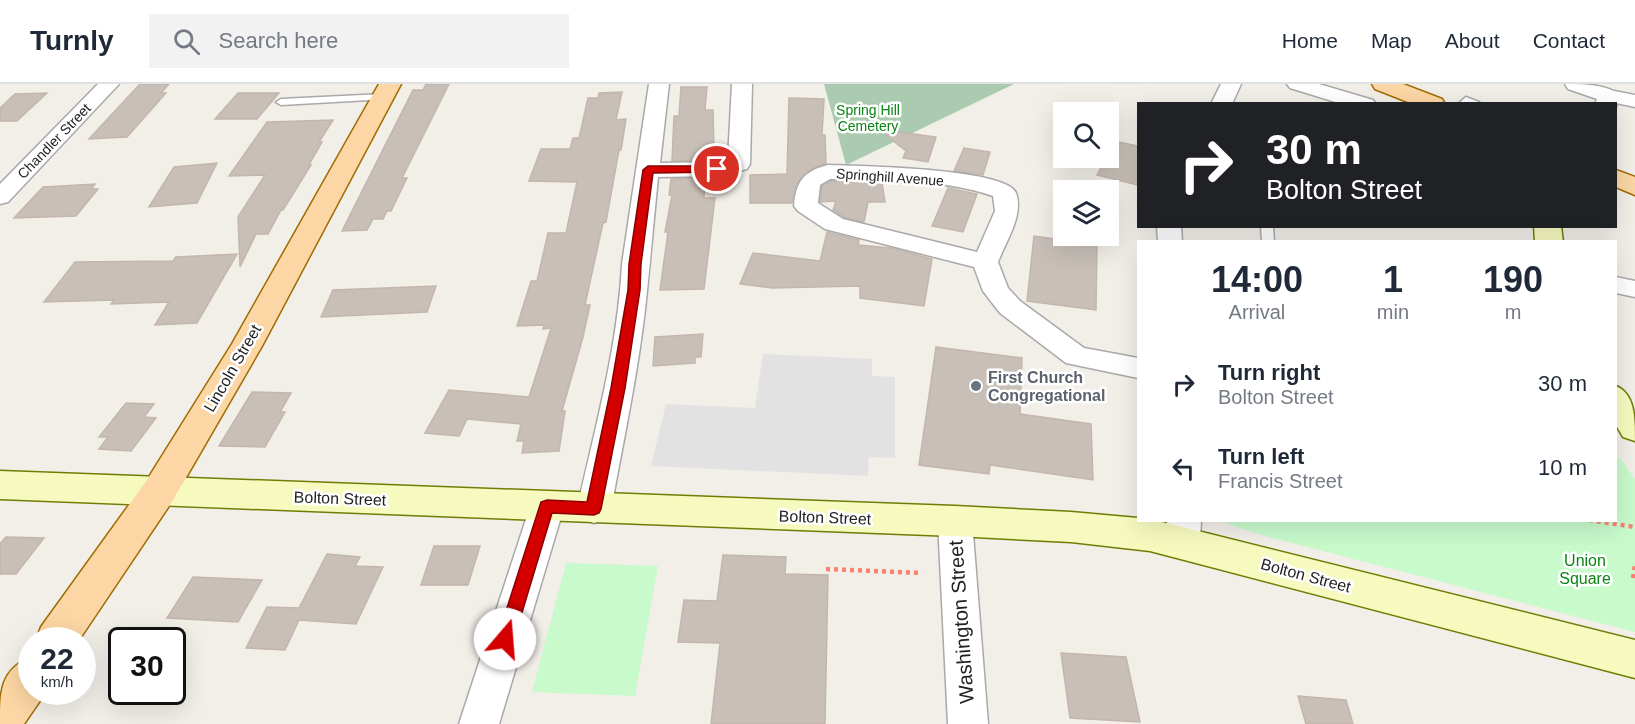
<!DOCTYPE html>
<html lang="en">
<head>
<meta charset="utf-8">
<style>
	body { margin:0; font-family:Helvetica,sans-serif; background:#f2f2f3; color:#1f2937; height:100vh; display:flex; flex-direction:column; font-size:22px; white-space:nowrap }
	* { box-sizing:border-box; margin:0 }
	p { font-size:20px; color:#747a83 }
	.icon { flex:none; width:33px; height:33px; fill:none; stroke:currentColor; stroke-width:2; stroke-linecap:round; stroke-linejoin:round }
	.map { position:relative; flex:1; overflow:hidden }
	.side { position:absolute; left:1137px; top:156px; width:480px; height:282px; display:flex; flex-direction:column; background:#fff; border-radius:0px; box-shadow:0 6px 24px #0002 }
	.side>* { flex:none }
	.top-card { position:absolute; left:1137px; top:18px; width:480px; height:126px; border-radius:0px; box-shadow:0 6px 24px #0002; background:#202124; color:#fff; overflow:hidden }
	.fabs { position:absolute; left:1053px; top:18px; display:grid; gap:12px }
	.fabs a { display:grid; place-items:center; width:66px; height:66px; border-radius:0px; background:#fff; box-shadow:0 6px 24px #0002; font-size:30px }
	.speed { position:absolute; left:18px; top:543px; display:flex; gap:12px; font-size:30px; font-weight:700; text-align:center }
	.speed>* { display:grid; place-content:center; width:78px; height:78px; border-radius:50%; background:#fff; box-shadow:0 6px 24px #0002; line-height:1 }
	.speed small { font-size:15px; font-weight:400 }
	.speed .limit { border:3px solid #111; border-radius:9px; background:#fff; color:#111 }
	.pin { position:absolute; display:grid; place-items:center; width:51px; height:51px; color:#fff; margin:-26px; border:3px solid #fff; border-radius:50%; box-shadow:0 2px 6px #0007 }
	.me { position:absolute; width:66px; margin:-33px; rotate:18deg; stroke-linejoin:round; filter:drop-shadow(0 0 4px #0008) }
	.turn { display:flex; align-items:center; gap:21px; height:126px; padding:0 30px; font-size:27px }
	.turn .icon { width:78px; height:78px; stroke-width:2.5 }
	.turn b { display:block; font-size:42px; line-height:51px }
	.eta { display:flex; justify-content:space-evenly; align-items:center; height:102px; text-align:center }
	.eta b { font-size:36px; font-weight:700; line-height:42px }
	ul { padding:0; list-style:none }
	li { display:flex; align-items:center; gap:18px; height:84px; padding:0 30px }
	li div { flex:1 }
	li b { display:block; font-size:22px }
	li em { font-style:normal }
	header { display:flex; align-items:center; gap:36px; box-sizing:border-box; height:84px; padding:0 30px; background:#fff; border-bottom:2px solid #e0e1e3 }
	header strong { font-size:28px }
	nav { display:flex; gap:33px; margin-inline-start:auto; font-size:21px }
	.search { width:420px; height:54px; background:#f2f2f3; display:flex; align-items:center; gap:15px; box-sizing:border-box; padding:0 21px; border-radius:0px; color:#747a83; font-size:22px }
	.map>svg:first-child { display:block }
</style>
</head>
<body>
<header>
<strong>Turnly</strong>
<div class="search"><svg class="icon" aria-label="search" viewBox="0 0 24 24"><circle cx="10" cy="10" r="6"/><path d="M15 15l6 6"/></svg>Search here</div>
<nav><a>Home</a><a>Map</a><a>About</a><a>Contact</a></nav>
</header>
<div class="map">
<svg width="1635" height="640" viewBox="0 0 1635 640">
	<rect width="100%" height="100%" fill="#f2efe9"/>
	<path fill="#aacbaf" d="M824,0H1014L846,81Z"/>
	<path fill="#c8facc" d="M1616,373L1620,374L1635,395V548L1261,451L1220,437L1616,436Z
		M566,479L658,482L635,612L532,608Z"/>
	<path fill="#e2e2e2" d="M763,270L872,275V292L895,293V374L869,373L868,392L651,382L666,320L755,324Z"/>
	<path fill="#c7bfb8" stroke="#c4b6ab" stroke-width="1.5" d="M140,0H169L161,9H166L127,53L89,55Z
		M426,0H449L402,94H407L391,127H387L383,135H373L367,146L342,147L413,6H423Z
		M681,3H707L705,26H713L714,66H707L706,76L672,77L674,32H679Z
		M622,8L616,36L626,35L621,66H619L606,138L603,139L585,221H590L583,253L562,327H565L559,367L522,369L524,357H517L521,340L467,335L459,352L425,349L449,306L529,313L551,244L543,245L544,241L517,242L531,197H537L548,149H566L577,98L529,97L541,65H570L573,54H579L588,14H598L599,9Z
		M47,9L17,37H0V24L15,10Z
		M238,9H279L257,35H215Z
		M789,14L824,15L822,51H825L826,79L812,85L801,93L795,105L792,119H750V91L787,90Z
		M333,36L319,58H322L309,81H311L283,126H281L268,150H256L240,183L238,133L265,91L229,92L267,38Z
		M878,45L936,53L928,78L903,74L906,67Z
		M1114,57L1138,62V101L1097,91L1106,74H1108Z
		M964,64L990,68L983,91L954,87Z
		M217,79L197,119L149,123L174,83Z
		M705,94L704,114H715L704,205L660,206L668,148H665L672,111H669L671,95Z
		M831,97L882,99L885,118H868L864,138L844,133L833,126L836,117L820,118L822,102Z
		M95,100L91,105H98L76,132L14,134L43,103Z
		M948,104L977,110L963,148L932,142Z
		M827,148L859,156L858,161L891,164L932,175L924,222L860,214V202L772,204L740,200L753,169L820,177Z
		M1034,152L1097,161L1096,226L1027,217Z
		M237,170L197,239L155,241L169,218L111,220L114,216L44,218L75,178L173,177L176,173Z
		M436,202L427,228L321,233L333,206Z
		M703,250L701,273H695V279L653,282L655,253Z
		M936,263L1022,274L1020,330L1091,340L1093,396L990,381L989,390L919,381Z
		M252,308L291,309L280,328H285L265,363L219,362Z
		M126,319L154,320L144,333L156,334L131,367L99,365L108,353H99Z
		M6,453L44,454L16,490H0V460Z
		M434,462H480L468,501H421Z
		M327,470L360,473L355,482L383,483L356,540L299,536L285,566L246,564L267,523L299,524Z
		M723,471L786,473L785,490L828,491L825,640H711L720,559L678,558L684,516L717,517Z
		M193,493L262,496L238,538L167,534Z
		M1061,569L1126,573L1140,638L1070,634Z
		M1298,612L1346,616L1353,640H1306Z"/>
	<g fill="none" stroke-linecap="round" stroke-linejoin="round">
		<defs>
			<path id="service" d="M383,10L388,13L387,15L281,21L276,18L281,15Z
				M1466,13L1479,18L1480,20H1458Z
				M1261,142H1273L1274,158H1262Z"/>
			<path id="minor" d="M98,0H119L8,118L0,120V100Z
				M649,0H669L660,79L717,78L728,76L732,0H752L750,80L747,85L717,92L658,93C654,131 651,169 647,207C640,280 624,353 611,425L606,435L594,439L582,435L577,425C595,345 618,262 622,180Z
				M1221,0H1241L1232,20H1211Z
				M1287,0H1319L1373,16L1376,20H1342L1290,4Z
				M1609,6L1635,11V23L1602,16L1599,12L1602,8Z
				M828,81C856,82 1007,84 1016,109C1024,131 1006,157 998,178L1008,204L1020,217L1084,264L1138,274V294L1066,279L1000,229L983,207L974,183L825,145L798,127L794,122C796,97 804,87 828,81ZM830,95C884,97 941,94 993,112L995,127L977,168L843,135L818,119L820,101Z
				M1157,142H1181L1182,158H1158Z
				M1616,193L1635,197V213L1616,209Z
				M547,410L559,413L564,423L499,640H459L530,423L535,413Z
				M955,423L967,427L972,437L988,640H948L938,437L943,427Z
				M1167,436H1201L1200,458L1195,468L1183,472L1171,468L1166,458Z"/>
			<path id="tertiary" d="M1565,0C1582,0 1609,0 1620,12L1616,23V20H1595L1597,15L1568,5Z"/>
			<path id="secondary" d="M1534,142H1561L1563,158H1535Z
				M1616,302C1635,310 1635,334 1635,357L1623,353L1616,341Z
				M0,387L955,422L1071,428L1138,434V436H1154L1635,556V594L1150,467L1071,458L955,452L0,415Z"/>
			<path id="primary" d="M379,0H401L262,262L173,416L79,556H36L41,543L147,396L232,260Z
				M1372,0H1403L1442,15L1445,20H1413L1375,5Z
				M1616,86L1635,93V111L1616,103Z
				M32,572V608H46L24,640H0C0,607 0,586 32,572Z"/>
		</defs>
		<use href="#service" stroke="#a9a9a9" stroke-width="3"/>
		<use href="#minor" stroke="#a9a9a9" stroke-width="3"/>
		<use href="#tertiary" stroke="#a9a9a9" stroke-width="3"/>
		<use href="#secondary" stroke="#707d05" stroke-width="3"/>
		<use href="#primary" stroke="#a06b00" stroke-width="3"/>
		<path stroke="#fa8072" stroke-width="4.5" stroke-dasharray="4 4" stroke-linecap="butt" d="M1589,436L1635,443
			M826,485L922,489
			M1633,494L1635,481"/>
		<use href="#service" fill="#fff" fill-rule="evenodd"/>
		<use href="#minor" fill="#fff" fill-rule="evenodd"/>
		<use href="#tertiary" fill="#fff" fill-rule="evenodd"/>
		<use href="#secondary" fill="#f7fabf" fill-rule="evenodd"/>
		<use href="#primary" fill="#fcd6a4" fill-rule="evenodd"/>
	</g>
	<path fill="#d40000" stroke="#8a0000" stroke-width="1.5" d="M717,82L722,85L720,88L653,89L641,180L640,206L625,304L601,425L599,429L594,431L552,429L514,555L511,561L505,563L499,561L497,555L541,418L547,416L587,418L611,304L628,206L629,180L643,86L648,82Z"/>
	<circle fill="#6b7280" stroke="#fff" stroke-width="2" cx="976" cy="302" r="6"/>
	<g text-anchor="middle" stroke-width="5" stroke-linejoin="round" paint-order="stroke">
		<g font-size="14" fill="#0c8416" stroke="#fff">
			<text x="868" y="31">Spring Hill<tspan x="868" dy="16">Cemetery</tspan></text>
		</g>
		<g font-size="14" fill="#222" stroke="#fff">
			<text transform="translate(54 57) rotate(-46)" y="5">Chandler Street</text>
			<text transform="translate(890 93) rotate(4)" y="5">Springhill Avenue</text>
		</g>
		<g font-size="16" fill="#222" stroke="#fff">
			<text transform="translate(232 284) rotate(-60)" y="6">Lincoln Street</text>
			<text transform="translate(340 414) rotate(2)" y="6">Bolton Street</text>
			<text transform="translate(825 433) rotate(2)" y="6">Bolton Street</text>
			<text transform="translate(1306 491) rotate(15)" y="6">Bolton Street</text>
		</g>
		<g font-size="16" font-weight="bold" fill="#5b616d" stroke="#fff" text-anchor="start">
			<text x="988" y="299">First Church<tspan x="988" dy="18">Congregational</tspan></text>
		</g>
		<g font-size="16" fill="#0c8416" stroke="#fff">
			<text x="1585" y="482">Union<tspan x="1585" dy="18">Square</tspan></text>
		</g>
		<g font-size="20" fill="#222" stroke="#fff">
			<text transform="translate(961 538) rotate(-94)" y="7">Washington Street</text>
		</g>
	</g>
</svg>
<div class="fabs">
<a><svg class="icon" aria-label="search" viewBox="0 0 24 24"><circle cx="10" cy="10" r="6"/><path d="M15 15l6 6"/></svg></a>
<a><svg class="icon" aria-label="layers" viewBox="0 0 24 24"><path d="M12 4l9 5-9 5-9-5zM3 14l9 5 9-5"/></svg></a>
</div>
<div class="speed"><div>22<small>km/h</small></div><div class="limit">30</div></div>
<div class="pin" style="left:717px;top:85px;background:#d93025"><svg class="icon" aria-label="arrive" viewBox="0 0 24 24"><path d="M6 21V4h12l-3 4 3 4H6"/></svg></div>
<svg class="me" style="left:505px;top:555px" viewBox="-20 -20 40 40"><circle r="19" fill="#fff"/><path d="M0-13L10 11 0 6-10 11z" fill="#d40000"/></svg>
<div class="top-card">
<div class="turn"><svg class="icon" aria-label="right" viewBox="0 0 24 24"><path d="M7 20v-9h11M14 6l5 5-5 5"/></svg><div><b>30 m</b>Bolton Street</div></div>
</div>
<section class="side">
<div class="eta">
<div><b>14:00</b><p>Arrival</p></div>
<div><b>1</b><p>min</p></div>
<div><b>190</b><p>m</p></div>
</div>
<ul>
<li><svg class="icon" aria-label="right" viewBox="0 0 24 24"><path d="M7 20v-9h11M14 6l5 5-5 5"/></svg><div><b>Turn right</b><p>Bolton Street</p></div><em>30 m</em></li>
<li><svg class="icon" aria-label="left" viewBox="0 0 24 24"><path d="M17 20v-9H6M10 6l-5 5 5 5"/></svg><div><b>Turn left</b><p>Francis Street</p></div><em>10 m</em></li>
</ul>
</section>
</div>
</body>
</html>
